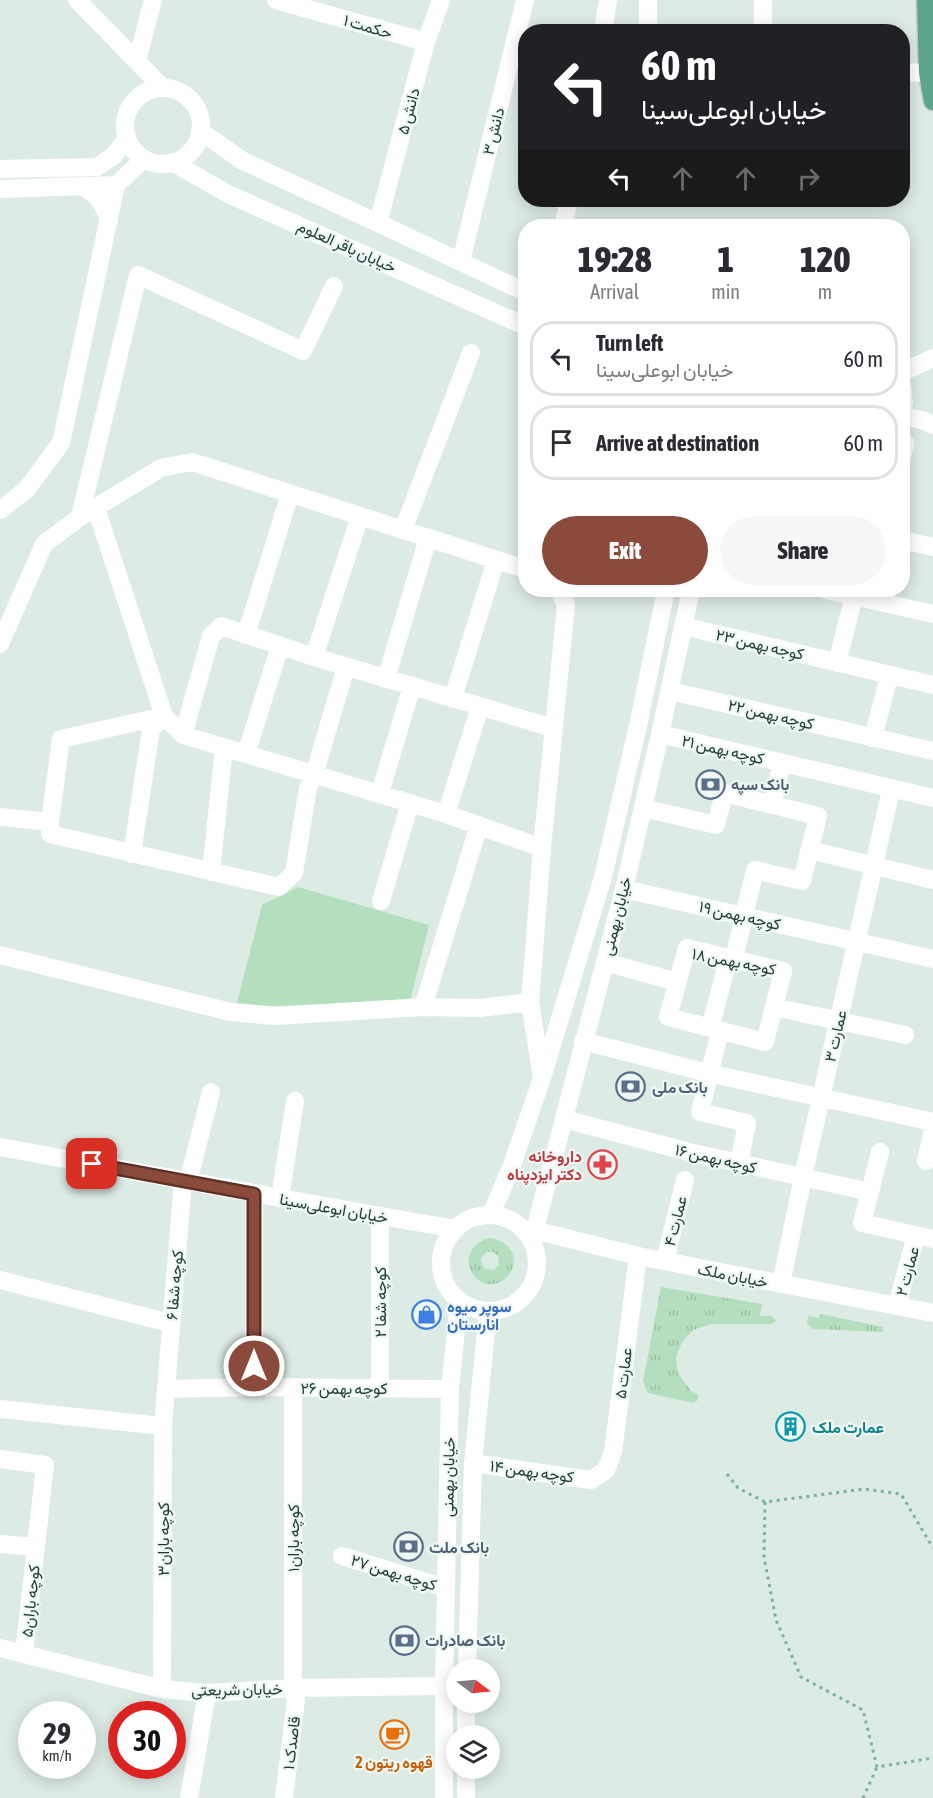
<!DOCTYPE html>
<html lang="en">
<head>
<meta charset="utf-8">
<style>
	body { margin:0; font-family:"Asap Condensed",Vazirmatn,sans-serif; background:#f7f7f7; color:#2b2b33; height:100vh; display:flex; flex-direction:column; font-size:22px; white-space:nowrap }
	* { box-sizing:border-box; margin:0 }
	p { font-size:20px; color:#7c7c81 }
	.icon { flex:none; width:33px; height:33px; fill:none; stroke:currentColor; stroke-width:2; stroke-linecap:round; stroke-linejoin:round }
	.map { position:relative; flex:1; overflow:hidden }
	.drawer { position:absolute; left:518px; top:219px; width:392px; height:378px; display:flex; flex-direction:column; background:#fff; border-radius:24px; box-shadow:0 3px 15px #0003 }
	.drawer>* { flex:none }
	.guide { position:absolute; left:518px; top:24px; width:392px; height:183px; border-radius:24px; box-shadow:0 3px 15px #0003; background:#202124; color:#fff; overflow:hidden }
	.needle { width:39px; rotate:106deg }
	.fabs { position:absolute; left:446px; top:1659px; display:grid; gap:12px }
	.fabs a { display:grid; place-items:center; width:54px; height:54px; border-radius:50%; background:#fff; box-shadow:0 3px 15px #0003; font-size:30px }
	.speed { position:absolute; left:18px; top:1701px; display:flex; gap:12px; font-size:30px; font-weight:700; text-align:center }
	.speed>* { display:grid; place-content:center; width:78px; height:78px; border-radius:50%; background:#fff; box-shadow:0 3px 15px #0003; line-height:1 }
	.speed small { font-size:15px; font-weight:400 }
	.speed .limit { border:9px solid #d22; background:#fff; color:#111 }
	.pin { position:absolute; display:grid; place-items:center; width:51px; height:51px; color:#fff; margin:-26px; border-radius:12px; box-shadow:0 3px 9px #0006 }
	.me { position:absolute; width:66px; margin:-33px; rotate:0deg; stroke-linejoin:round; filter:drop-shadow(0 0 4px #0008) }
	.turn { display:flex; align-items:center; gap:21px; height:126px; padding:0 24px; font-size:27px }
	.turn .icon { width:78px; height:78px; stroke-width:2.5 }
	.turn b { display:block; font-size:42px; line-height:51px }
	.lanes { display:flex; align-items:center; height:57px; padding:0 24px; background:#0003; justify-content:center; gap:30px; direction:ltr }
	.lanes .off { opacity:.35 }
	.eta { display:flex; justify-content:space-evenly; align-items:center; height:102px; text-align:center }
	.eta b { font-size:36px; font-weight:800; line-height:42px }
	.primary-button { display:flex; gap:12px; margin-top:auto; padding:12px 24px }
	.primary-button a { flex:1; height:69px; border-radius:36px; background:#8a4a3c; color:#fff; font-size:24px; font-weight:800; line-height:69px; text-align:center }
	.primary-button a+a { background:#f7f7f7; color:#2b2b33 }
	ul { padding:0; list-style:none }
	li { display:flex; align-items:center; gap:18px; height:75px; margin:0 12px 9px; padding:0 12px; border:3px solid #e1e1e2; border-radius:24px }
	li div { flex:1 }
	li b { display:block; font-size:22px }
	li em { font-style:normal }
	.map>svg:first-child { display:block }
</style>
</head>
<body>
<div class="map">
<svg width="933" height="1798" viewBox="0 0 933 1798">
	<defs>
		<pattern id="grass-tufts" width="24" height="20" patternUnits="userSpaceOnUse" patternTransform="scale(1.5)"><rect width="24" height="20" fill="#b4dfbe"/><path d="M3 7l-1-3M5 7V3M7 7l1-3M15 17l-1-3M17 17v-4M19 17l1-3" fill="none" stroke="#9ac0a4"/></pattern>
	</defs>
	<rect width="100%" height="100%" fill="#ddebe5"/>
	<path fill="url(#grass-tufts)" fill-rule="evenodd" d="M489,1238C503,1239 517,1249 513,1266C512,1272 507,1278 502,1281C473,1297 451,1249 489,1238ZM486,1252H493L498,1256L499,1265L494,1270L485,1269L482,1265L481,1259Z
		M661,1287L762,1304L760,1316H771L776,1320L773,1324H711L693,1330L682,1342L676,1357L678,1373L691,1391L699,1395L697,1401L693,1403L648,1393L643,1381Z
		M820,1314L883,1327V1332L813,1329L807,1323L808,1316L819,1318Z"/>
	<path fill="#b4dfbe" d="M298,887L429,925L410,1001L272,1006L237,1003L262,905Z"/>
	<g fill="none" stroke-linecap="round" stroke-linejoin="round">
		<defs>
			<path id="primary" d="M926,0L928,73L933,101"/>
		</defs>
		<use href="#primary" stroke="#c0c8c6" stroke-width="21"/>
		<path stroke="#7bb29f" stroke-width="3" stroke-dasharray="3 4.5" stroke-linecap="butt" d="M727,1474L738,1488L765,1502L864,1489L901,1494L933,1548
			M765,1502L764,1557L776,1620L801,1677L863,1710L877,1767L933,1758
			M863,1798L877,1767"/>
		<path stroke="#fff" stroke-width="18" d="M276,0L426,42
			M648,0V32
			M603,32L608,0
			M763,32V0
			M137,61L153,0
			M902,72L928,73
			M378,223L426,42L441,0
			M563,226L569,200
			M461,261L525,0
			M902,457L905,443
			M96,508L164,716L183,735L446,814L542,848
			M0,510L26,490L61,443L116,185L144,159
			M80,517L138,275L303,351L334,286
			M403,530L471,353
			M902,540L933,547
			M826,590L933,614
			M683,626L933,685
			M246,635L290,494
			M0,644L44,544L80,517L161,468L192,462L525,569
			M314,657L360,516
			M837,663L854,596
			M386,679L428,538
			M670,691L933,751
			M453,698L496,560
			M660,734L933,798
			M183,735L211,636L221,626L314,657L553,728
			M873,738L889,676
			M246,754L280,646
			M380,793L412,686
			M772,805L782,763
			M643,808L716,825L724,793L818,816L802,881L755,870L734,958
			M446,814L480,707
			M0,817L50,822V834L279,887L294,873L308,788L314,775L346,667
			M50,822L61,739L164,716
			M810,850L933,880
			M132,854L151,729L164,716
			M211,872L224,748
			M624,889L933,959
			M381,901L410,803
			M687,948L783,971L765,1042L668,1017Z
			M0,955L231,1012L275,1016L423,1007L479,1008L530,1002
			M605,962L677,982
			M423,1007L479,825
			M774,1007L905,1035
			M710,1028L729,957
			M720,1031L700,1112L747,1123L739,1163
			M583,1041L708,1073L933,1122
			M542,1078L530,1002L542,848L566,605L559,590
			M564,1119L689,1152L870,1192
			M880,1152L862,1223L933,1239
			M926,1161L933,1130
			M188,1182L211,1092
			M254,1194V1387
			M280,1198L295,1101
			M665,1261L685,1180
			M0,1280L170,1323
			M781,1284L803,1177L891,790
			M897,1306L916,1235
			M380,1388V1216
			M166,1389L254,1387L450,1389
			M0,1409L163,1426
			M0,1459L45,1465L24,1654
			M473,1463L591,1480L606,1470L613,1452L638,1256L534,1230
			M0,1544L36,1547
			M342,1556L446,1588
			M162,1689L163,1426L183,1181
			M189,1798L207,1693
			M284,1798L296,1700L293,1688V1388"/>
		<path stroke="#fff" stroke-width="18" d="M77,0L163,88
			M125 126a38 38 0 1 1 76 0a38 38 0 1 1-76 0Z
			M200,131L243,161L378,223L525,292
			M172,162L228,194L525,326
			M0,169L97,167L113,156L127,139
			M80,186C97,193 103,203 109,220
			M0,189L116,185
			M902,372L933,358
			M902,385L904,403L902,406
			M902,416L922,420L933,425
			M0,1147L380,1216L456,1229
			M491,1215L512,1165L542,1078L603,877L639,721L666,590
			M441 1263a48 48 0 1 1 96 0a48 48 0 1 1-96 0Z
			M532,1241L624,889L660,734L691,590
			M638,1256L933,1313
			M0,1648L162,1689L207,1693L293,1688L444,1686
			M467,1670L473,1463L488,1311
			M466,1736V1702
			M444,1798V1686L450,1389L459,1301
			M466,1798V1768"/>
		<use href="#primary" stroke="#5ea590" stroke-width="18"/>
	</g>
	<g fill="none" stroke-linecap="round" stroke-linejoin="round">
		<defs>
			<path id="route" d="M92,1164L254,1194V1366"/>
		</defs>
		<use href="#route" stroke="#5a3027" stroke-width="15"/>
		<use href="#route" stroke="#8a4a3c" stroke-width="10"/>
	</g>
	<defs>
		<symbol id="bank-ring" viewBox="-11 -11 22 22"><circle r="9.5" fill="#eef7f2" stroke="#5c6f8a" stroke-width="1.5"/><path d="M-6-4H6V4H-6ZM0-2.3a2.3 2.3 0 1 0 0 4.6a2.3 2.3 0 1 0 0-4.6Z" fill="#5c6f8a"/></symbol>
		<symbol id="pharmacy-ring" viewBox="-11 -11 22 22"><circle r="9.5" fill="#eef7f2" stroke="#e0444e" stroke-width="1.5"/><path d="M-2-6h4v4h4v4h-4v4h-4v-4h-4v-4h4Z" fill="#e0444e"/></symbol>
		<symbol id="shop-ring" viewBox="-11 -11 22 22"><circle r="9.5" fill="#eef7f2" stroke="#3f7fe0" stroke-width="1.5"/><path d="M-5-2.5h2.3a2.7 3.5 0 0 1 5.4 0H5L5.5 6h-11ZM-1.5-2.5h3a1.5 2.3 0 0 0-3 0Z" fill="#3f7fe0"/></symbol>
		<symbol id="building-ring" viewBox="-11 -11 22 22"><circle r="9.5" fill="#eef7f2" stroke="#0f9aa8" stroke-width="1.5"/><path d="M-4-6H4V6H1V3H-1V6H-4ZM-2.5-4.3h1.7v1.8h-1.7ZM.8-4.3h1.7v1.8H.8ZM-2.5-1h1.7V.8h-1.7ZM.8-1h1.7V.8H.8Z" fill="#0f9aa8"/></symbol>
		<symbol id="cafe-ring" viewBox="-11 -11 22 22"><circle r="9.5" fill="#eef7f2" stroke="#e8710a" stroke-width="1.5"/><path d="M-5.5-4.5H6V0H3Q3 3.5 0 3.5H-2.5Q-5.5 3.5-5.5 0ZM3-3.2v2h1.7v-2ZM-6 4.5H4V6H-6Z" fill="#e8710a"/></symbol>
	</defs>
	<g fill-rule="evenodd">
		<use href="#bank-ring" x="694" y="768" width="33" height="33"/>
		<use href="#bank-ring" x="614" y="1070" width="33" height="33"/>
		<use href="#pharmacy-ring" x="586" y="1148" width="33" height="33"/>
		<use href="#shop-ring" x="410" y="1298" width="33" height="33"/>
		<use href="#building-ring" x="774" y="1410" width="33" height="33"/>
		<use href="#bank-ring" x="392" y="1530" width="33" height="33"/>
		<use href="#bank-ring" x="388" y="1624" width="33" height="33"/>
		<use href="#cafe-ring" x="378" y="1718" width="33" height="33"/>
	</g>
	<g text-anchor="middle" stroke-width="4.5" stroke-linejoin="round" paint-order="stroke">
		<g font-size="16" fill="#1e3c33" stroke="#eef7f2">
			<text transform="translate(368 26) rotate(16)" y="6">حکمت ۱</text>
			<text transform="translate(408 111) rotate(-75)" y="6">دانش ۵</text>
			<text transform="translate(493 131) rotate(-76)" y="6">دانش ۳</text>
			<text transform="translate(347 246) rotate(24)" y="6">خیابان باقر العلوم</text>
			<text transform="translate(760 644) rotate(13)" y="6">کوجه بهمن ۲۳</text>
			<text transform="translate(771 714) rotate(13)" y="6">کوچه بهمن ۲۲</text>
			<text transform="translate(723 749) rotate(13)" y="6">کوچه بهمن ۲۱</text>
			<text transform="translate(740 915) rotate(13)" y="6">کوچه بهمن ۱۹</text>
			<text transform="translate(616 916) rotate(-76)" y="6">خیابان بهمنی</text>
			<text transform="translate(734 961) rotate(11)" y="6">کوچه بهمن ۱۸</text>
			<text transform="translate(835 1036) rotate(-77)" y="6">عمارت ۳</text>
			<text transform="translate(716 1158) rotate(13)" y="6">کوچه بهمن ۱۶</text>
			<text transform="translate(334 1208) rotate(10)" y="6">خیابان ابوعلی‌سینا</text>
			<text transform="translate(675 1221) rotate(-76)" y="6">عمارت ۴</text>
			<text transform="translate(907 1271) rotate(-75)" y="6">عمارت ۲</text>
			<text transform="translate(733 1275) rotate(11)" y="6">خیابان ملک</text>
			<text transform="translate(174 1285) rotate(-85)" y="6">کوچه شفا ۶</text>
			<text transform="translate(380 1302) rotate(-90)" y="6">کوچه شفا ۲</text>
			<text transform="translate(623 1373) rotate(-83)" y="6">عمارت ۵</text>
			<text x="344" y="1394">کوچه بهمن ۲۶</text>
			<text transform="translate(532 1471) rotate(8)" y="6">کوچه بهمن ۱۴</text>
			<text transform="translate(448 1477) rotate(-89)" y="6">خیابان بهمنی</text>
			<text transform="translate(293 1538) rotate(-90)" y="6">کوچه باران۱</text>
			<text transform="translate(163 1539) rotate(-90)" y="6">کوچه باران۳</text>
			<text transform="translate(394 1572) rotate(17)" y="6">کوچه بهمن ۲۷</text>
			<text transform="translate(30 1601) rotate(-84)" y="6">کوچه باران۵</text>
			<text transform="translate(237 1689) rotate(-1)" y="6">خیابان شریعتی</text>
			<text transform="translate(291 1743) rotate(-83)" y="6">قاصدک ۱</text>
		</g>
		<g font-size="16" font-weight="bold" fill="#4e5e75" stroke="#eef7f2" text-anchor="start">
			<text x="731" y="790">بانک سپه</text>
			<text x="652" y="1093">بانک ملی</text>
			<text x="429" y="1553">بانک ملت</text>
			<text x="425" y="1646">بانک صادرات</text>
		</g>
		<g font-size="16" font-weight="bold" fill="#be3a42" stroke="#eef7f2" text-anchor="end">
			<text x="582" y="1162">داروخانه<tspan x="582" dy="18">دکتر ایزدپناه</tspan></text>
		</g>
		<g font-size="16" font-weight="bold" fill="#366cbe" stroke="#eef7f2" text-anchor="start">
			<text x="447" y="1312">سوپر میوه<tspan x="447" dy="18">انارستان</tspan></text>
		</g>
		<g font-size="16" font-weight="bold" fill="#0d838f" stroke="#eef7f2" text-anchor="start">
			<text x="812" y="1433">عمارت ملک</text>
		</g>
		<g font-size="16" font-weight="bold" fill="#c56008" stroke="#eef7f2">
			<text x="394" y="1768">قهوه ریتون 2</text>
		</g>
	</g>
</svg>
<div class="fabs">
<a><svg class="needle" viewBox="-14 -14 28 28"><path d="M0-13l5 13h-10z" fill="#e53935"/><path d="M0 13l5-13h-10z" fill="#7c7c81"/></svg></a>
<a><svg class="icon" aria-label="layers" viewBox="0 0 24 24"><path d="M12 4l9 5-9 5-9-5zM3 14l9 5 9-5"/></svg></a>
</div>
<div class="speed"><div>29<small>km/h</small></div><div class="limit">30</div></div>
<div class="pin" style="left:92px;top:1164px;background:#d93025"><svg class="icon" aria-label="arrive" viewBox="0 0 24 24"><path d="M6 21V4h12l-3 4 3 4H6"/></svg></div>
<svg class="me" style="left:254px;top:1366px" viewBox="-20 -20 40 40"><circle r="17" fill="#8a4a3c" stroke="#fff" stroke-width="3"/><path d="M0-11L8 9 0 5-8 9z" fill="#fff"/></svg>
<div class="guide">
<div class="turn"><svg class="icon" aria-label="left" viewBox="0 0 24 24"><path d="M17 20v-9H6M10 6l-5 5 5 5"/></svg><div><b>60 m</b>خیابان ابوعلی‌سینا</div></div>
<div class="lanes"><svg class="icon" aria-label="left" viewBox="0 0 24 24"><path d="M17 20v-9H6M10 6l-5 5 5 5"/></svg><svg class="icon off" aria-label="ahead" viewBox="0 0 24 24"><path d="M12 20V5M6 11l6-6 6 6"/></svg><svg class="icon off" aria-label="ahead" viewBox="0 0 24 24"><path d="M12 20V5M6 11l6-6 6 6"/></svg><svg class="icon off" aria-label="right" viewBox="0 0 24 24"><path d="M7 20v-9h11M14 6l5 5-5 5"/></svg></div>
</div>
<section class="drawer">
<div class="eta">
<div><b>19:28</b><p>Arrival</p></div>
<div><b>1</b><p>min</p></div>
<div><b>120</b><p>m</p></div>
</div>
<ul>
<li><svg class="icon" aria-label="left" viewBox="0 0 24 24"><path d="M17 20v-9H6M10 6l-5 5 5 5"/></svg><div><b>Turn left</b><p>خیابان ابوعلی‌سینا</p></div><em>60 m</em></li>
<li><svg class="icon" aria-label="arrive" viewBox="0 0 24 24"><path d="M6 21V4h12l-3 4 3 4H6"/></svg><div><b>Arrive at destination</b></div><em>60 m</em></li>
</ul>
<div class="primary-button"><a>Exit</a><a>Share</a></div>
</section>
</div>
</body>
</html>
